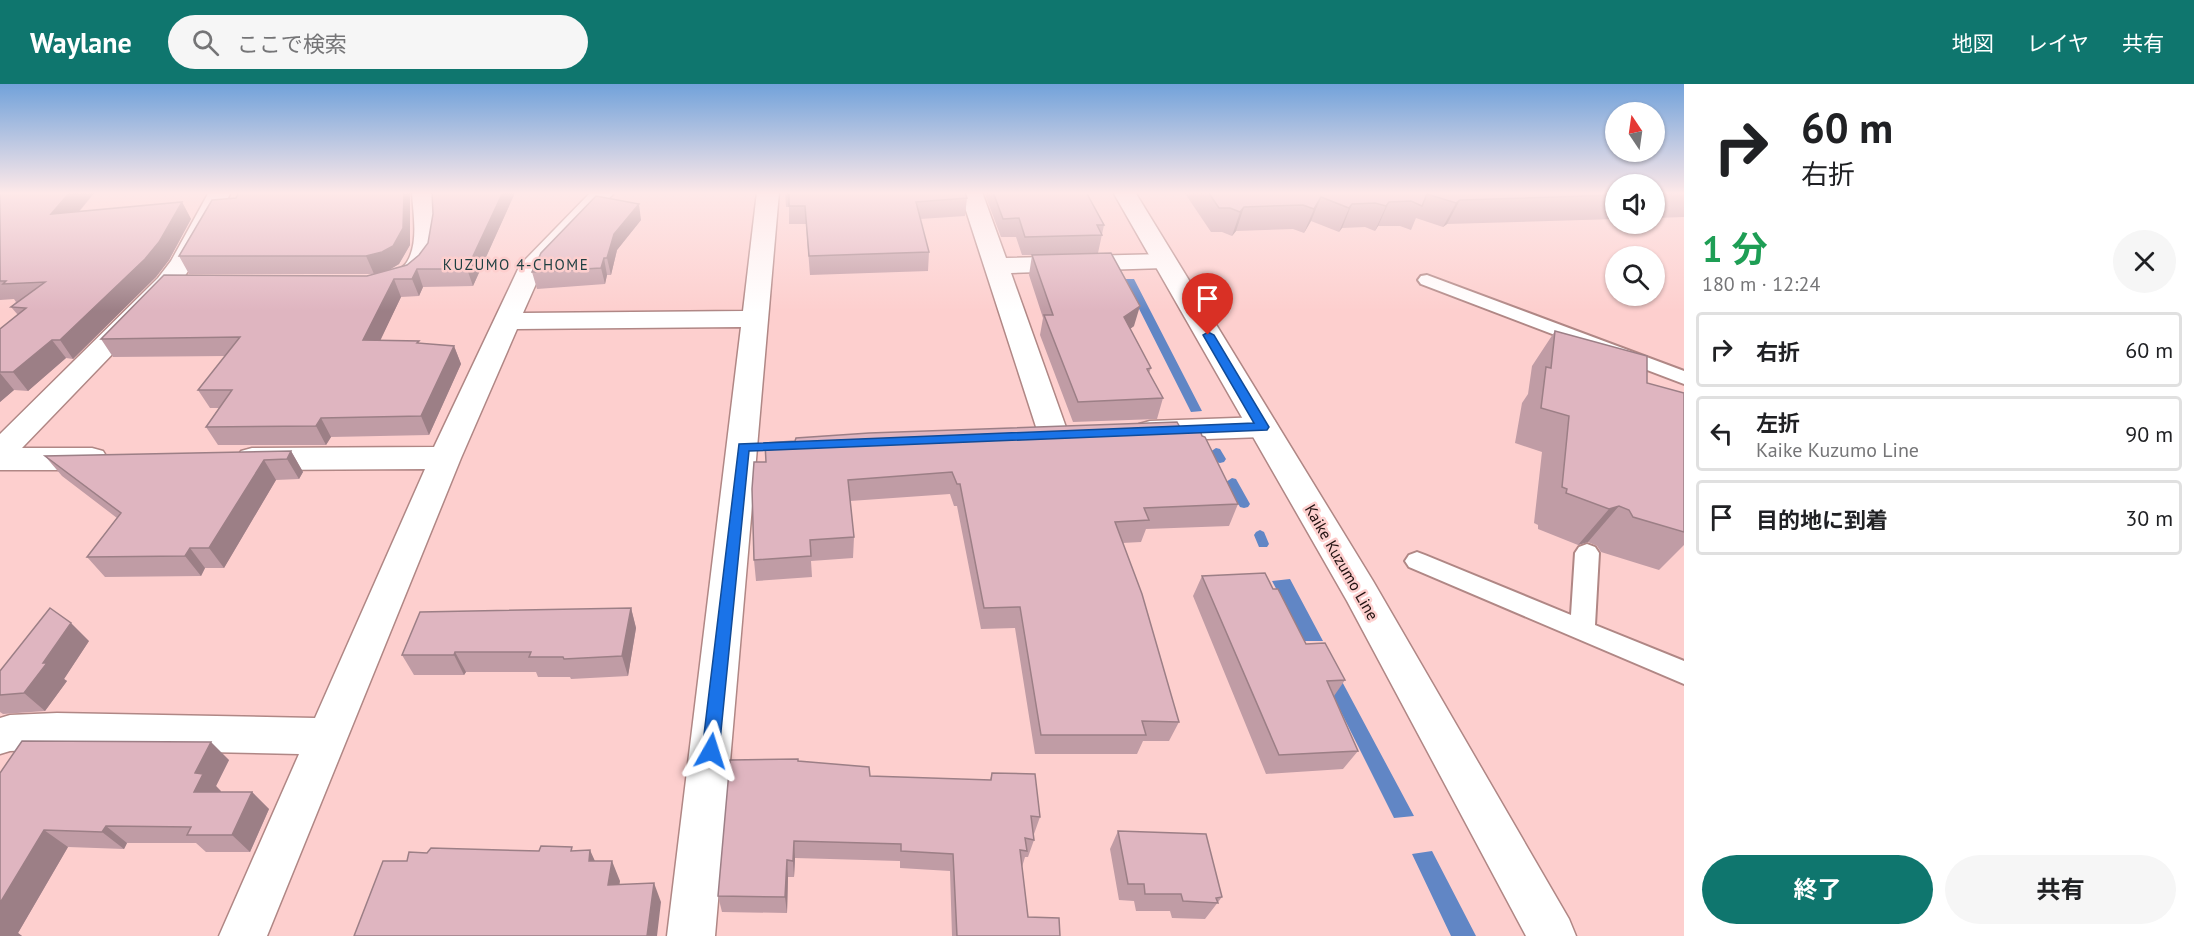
<!DOCTYPE html>
<html lang="ja">
<head>
<meta charset="utf-8">
<style>
	body { margin:0; font-family:"PT Sans","Noto Sans JP",sans-serif; background:#f6f6f6; color:#202124; height:100vh; display:flex; flex-direction:column; font-size:22px; white-space:nowrap }
	* { box-sizing:border-box; margin:0 }
	p { font-size:20px; color:#757577 }
	.icon { flex:none; width:33px; height:33px; fill:none; stroke:currentColor; stroke-width:2; stroke-linecap:round; stroke-linejoin:round }
	.map { position:relative; flex:1; overflow:hidden }
	.details { display:flex; flex-direction:column; background:#fff; width:510px }
	.details>* { flex:none }
	.top-card { background:#fff; color:#202124; overflow:hidden }
	.needle { width:39px; rotate:347deg }
	.fabs { position:absolute; left:1605px; top:18px; display:grid; gap:12px }
	.fabs a { display:grid; place-items:center; width:60px; height:60px; border-radius:50%; background:#fff; box-shadow:0 2px 4px #0004; font-size:30px }
	.pin { position:absolute; display:grid; place-items:center; width:51px; height:51px; color:#fff; margin:-62px -26px; border-radius:50% 50% 50% 0; rotate:-45deg; box-shadow:0 0 6px #0007 }
	.pin .icon { rotate:45deg }
	.me { position:absolute; width:66px; margin:-33px; rotate:6deg; stroke-linejoin:round; filter:drop-shadow(0 0 4px #0008) }
	.turn { display:flex; align-items:center; gap:21px; height:126px; padding:0 18px; font-size:27px }
	.turn .icon { width:78px; height:78px; stroke-width:2.5 }
	.turn b { display:block; font-size:42px; line-height:51px }
	.round { display:grid; place-items:center; flex:none; width:63px; height:63px; border-radius:32px; background:#f6f6f6 }
	.summary { display:flex; align-items:center; justify-content:space-between; height:102px; padding:0 18px }
	h1 { font-size:36px; font-weight:700; line-height:45px; color:#1e9e55 }
	.action { display:flex; gap:12px; margin-top:auto; padding:12px 18px }
	.action a { flex:1; height:69px; border-radius:36px; background:#0f766e; color:#fff; font-size:24px; font-weight:700; line-height:69px; text-align:center }
	.action a+a { background:#f6f6f6; color:#202124 }
	ul { padding:0; list-style:none }
	li { display:flex; align-items:center; gap:18px; height:75px; margin:0 12px 9px; padding:0 6px; border:3px solid #e0e0e0; border-radius:6px }
	li div { flex:1 }
	li b { display:block; font-size:22px }
	li em { font-style:normal }
	header { display:flex; align-items:center; gap:36px; box-sizing:border-box; height:84px; padding:0 30px; background:#0f766e; color:#fff }
	header strong { font-size:28px }
	nav { display:flex; gap:33px; margin-inline-start:auto; font-size:21px }
	.search { width:420px; height:54px; background:#f6f6f6; display:flex; align-items:center; gap:15px; box-sizing:border-box; padding:0 21px; border-radius:33px; color:#757577; font-size:22px }
	main { display:flex; flex:1; min-height:0 }
	.map>svg:first-child { display:block }
</style>
</head>
<body>
<header>
<strong>Waylane</strong>
<div class="search"><svg class="icon" aria-label="search" viewBox="0 0 24 24"><circle cx="10" cy="10" r="6"/><path d="M15 15l6 6"/></svg>ここで検索</div>
<nav><a>地図</a><a>レイヤ</a><a>共有</a></nav>
</header>
<main>
<div class="map">
<svg width="1684" height="852" viewBox="0 0 1684 852">
	<rect width="100%" height="100%" fill="#fdcfce"/>
	<path fill="#6186c5" d="M1124,195H1134L1202,327L1191,328Z
		M1290,495L1323,557H1304L1272,497Z
		M1338,590L1414,732L1394,734L1323,592Z
		M1432,767L1476,852H1451L1412,770Z"/>
	<g fill="none" stroke-linecap="round" stroke-linejoin="round">
		<path fill="#6186c5" fill-rule="evenodd" d="M1216,364L1220,365L1226,375L1224,378L1220,379L1216,378L1210,368Z
			M1232,394L1236,395L1250,420L1248,423L1244,424L1240,423L1226,398Z
			M1260,446L1264,448L1269,460L1267,463H1259L1254,451L1256,448Z"/>
		<defs>
			<path id="lane" d="M1427,191L1684,287V300L1421,200L1418,196L1421,192Z
				M1587,460L1595,463L1599,469L1595,541L1684,577V600L1409,483L1405,477L1409,471L1417,468L1425,471L1571,531L1575,469L1579,463Z"/>
			<path id="street" d="M209,108H231L194,179L176,204L22,364H92L103,367L108,375L103,383L92,386H0V350L158,194L171,177Z
				M412,108H434C437,137 445,178 417,196C408,202 401,204 390,201L386,196C392,188 402,186 407,178C419,159 413,129 412,108Z
				M591,108H615L543,184L523,229L743,227L757,108H779L715,852H667L741,243L517,245L461,374L267,852H219L299,670L57,665L10,667L0,670V634L10,631L57,629L315,634L425,385L252,386L241,383L236,375L241,367L252,364L434,363L520,181Z
				M960,108H982L1006,174L1164,170L1173,172L1176,177L1173,182L1164,184L1011,189L1068,349L1064,356L1053,359L1042,356L1038,349Z
				M1263,333L1274,336L1278,343L1274,350L1263,353L1150,357L1139,354L1135,347L1139,340L1150,337Z"/>
			<path id="secondary" d="M1113,108H1135L1373,497L1569,835L1576,852H1526L1347,517Z"/>
		</defs>
		<use href="#lane" stroke="#b08785" stroke-width="4"/>
		<use href="#street" stroke="#b08785" stroke-width="3"/>
		<use href="#secondary" stroke="#b08785" stroke-width="3"/>
		<use href="#lane" fill="#fff" fill-rule="evenodd"/>
		<use href="#street" fill="#fff" fill-rule="evenodd"/>
		<use href="#secondary" fill="#fff" fill-rule="evenodd"/>
	</g>
	<path fill="#c09ca5" d="M0,108H95L79,128L182,118L191,135L169,176L156,193L73,275L66,274L28,307L14,306L0,318V245L18,231L11,223L16,218L14,215L0,216Z
		M785,108H965L967,114L965,132L920,135L929,168L928,187L810,191L806,140H789V123H786Z
		M984,108H1086L1104,141L1098,169L1134,242L1130,245L1151,284L1149,289L1163,314L1157,335L1073,338L1040,251L1043,234L1029,191L1032,171H1022L1016,153H1001Z
		M1184,108H1616V135L1447,140L1443,143L1416,134L1411,146L1400,142H1378L1375,147L1365,143L1342,144L1339,148L1311,137L1304,149L1293,145L1236,147L1232,152L1222,148H1211Z
		M1654,108H1684V133L1654,134Z
		M514,111L473,202L423,203L419,212L401,213L380,256L454,262L461,280L429,351L331,353L326,361H218L206,343L219,324H210L198,306L226,272L113,273L101,255L367,192L407,181L419,171L428,159L433,130Z
		M236,114L410,161L399,180L389,186L374,190H189L179,172Z
		M641,136L617,166L611,191H607L605,200L537,205L532,188Z
		M1555,247L1647,299L1684,309V461L1659,486L1601,468L1597,462L1588,458L1578,461L1538,445V441L1534,439L1542,368L1515,359L1522,319L1528,310L1532,282Z
		M1181,345L1202,352L1238,420L1229,442L1146,445L1141,458L1122,459L1179,638L1169,657H1143L1137,670H1035L1015,544L981,545L957,422H954L950,410L850,417L854,453L853,474L811,477L812,493L756,497L754,476L766,378Z
		M291,367L303,388L299,395L276,396L224,484H205L201,492L105,493L87,473L117,434L62,392L45,372Z
		M1202,492L1273,505L1306,560L1345,596L1334,612L1358,667L1343,685L1266,690L1193,512Z
		M631,524L636,544L628,592L571,595L570,593H538L536,588H466L464,591H414L402,571Z
		M89,557L64,595L67,597L45,627L3,630L0,628V587Z
		M229,676L216,702L221,708H252L269,725L250,768H206L196,759H127L124,765L68,763L18,849L22,852H0V689Z
		M798,677L870,692L990,696L992,689L1040,733L1034,750V756L1028,773H1025L1022,783L1028,833L1060,852H952L950,787L900,784V777L795,774L794,793H788L787,829L722,828L718,812Z
		M1118,747L1222,813L1205,835L1172,834L1170,827H1136L1134,817L1119,816L1110,765Z"/>
	<path fill="#9c7f86" d="M70,108H95L62,147L51,130Z
		M404,108H410V161L399,180L389,186L374,190L366,172Z
		M503,108H514V111L473,202L467,185Z
		M1321,113L1311,137L1304,149L1314,125Z
		M1460,116L1447,140L1443,143L1456,119Z
		M182,118L191,135L169,176L156,193L73,275L60,256Z
		M1389,118L1378,142L1375,147L1386,122Z
		M639,120L641,136L617,166L611,191L607,174L614,150Z
		M1352,120L1342,144L1339,148L1349,124Z
		M1244,123L1236,147L1232,152L1240,128Z
		M604,174L607,191L605,200L601,184Z
		M417,185L423,203L419,212L412,195Z
		M394,195L401,213L372,274L363,256Z
		M1140,222L1134,242L1119,253L1124,233Z
		M52,256L66,274L28,307L13,288Z
		M454,262L461,280L429,351L421,332Z
		M0,289L14,306L0,318Z
		M321,334L331,353L326,361L316,342Z
		M291,367L303,388L299,395L287,375Z
		M264,376L276,396L224,484L209,464Z
		M1619,422L1588,458L1578,461L1609,425Z
		M190,464L205,484L201,492L185,472Z
		M631,524L636,544L628,592L622,572Z
		M71,539L89,557L64,595L67,597L45,627L24,609L43,579Z
		M455,568L466,588L464,591L454,571Z
		M211,658L229,676L216,702L221,707L213,725L194,708L195,689Z
		M252,708L269,725L250,768L232,751Z
		M106,742L127,759L124,765L102,748Z
		M44,746L68,763L18,849L22,852H0V819Z
		M794,757L795,774L794,793L793,777Z
		M590,766L599,786L589,777Z
		M787,776L788,793L787,829L785,813Z
		M612,777L620,797L617,820L608,801Z
		M654,799L661,818L657,852H647Z"/>
	<path fill="#dfb5c0" stroke="#9c7f86" stroke-width="1.5" d="M0,108H70L51,130L182,118L159,158L145,175L60,256H52L13,288H0V245L26,224L11,223L45,198L3,200L6,197H0Z
		M239,108H404L403,144L393,162L382,168L366,172H179L212,116L236,114Z
		M432,108H503L467,185H417L412,195H394L363,256L419,257L417,259L454,262L421,332L321,334L316,342L206,343L232,306H198L240,253L101,255L164,191L367,192L407,181L419,171L428,159L433,130Z
		M789,108H965L967,114L916,118L929,168L809,172L805,122H789Z
		M993,108H1086L1104,141H1097L1102,151L1025,153L1019,134L1003,135Z
		M1208,108H1616V111L1460,116L1456,119L1427,110L1422,122L1411,117L1389,118L1386,122L1375,119L1352,120L1349,124L1321,113L1314,125L1303,121L1244,123L1240,128L1230,124H1219Z
		M1654,108H1684V109L1654,110Z
		M596,112L639,120L614,150L607,174H604L601,184L532,188L541,169Z
		M1111,169L1140,222L1124,233L1151,284L1147,285L1163,314L1078,318L1044,231H1053L1032,171Z
		M1555,247L1647,272V299L1684,309V448L1633,433L1629,426L1619,422L1609,425L1566,409L1567,405L1562,403L1569,332L1541,324L1546,283L1551,284Z
		M1177,338L1181,345L1200,346L1202,352L1205,353L1238,420L1144,424L1149,436L1115,438L1142,510L1179,638L1142,637L1146,651H1041L1020,523L984,524L960,400H957L952,388L848,396L854,453L810,456L811,472L754,476L752,405L754,378H766L765,359L795,357L796,354L869,349Z
		M291,367L287,375L264,376L209,464H190L185,472L87,473L121,429L45,372Z
		M1265,489L1273,505H1278L1306,560L1325,559L1345,596L1327,597L1358,667L1279,671L1202,492Z
		M50,524L71,539L43,579H47L24,609L0,611V587Z
		M631,524L622,572L564,575L563,573H529L531,568H455L454,571H402L420,528Z
		M22,657L211,658L195,689L203,690L194,708H252L232,751H187L191,743L106,742L102,748L44,746L0,819V689Z
		M798,675V677L869,683L870,692L991,696L992,689L1035,690L1040,733L1031,732L1034,756L1025,754L1027,767L1020,766L1028,833L1059,834L1060,852H957L953,770L901,767V760L794,757L793,777L787,776L785,813L718,812L730,676Z
		M1118,747L1206,750L1222,813L1216,814L1218,819L1183,817L1181,810H1145L1144,800H1128Z
		M541,762L572,763L571,767L590,766L589,777H612L608,801L654,799L647,852H354L383,777H407L409,768L427,769L431,764L539,767Z"/>
	<linearGradient id="sky" x2="0" y2="1"><stop stop-color="#72a2da"/><stop offset="0.48" stop-color="#fee9e9"/><stop offset="1" stop-color="#fee9e9" stop-opacity="0"/></linearGradient>
	<rect width="1684" height="227" fill="url(#sky)"/>
	<path fill="#1a73e8" stroke="#114b97" stroke-width="1.5" d="M1208,248L1214,251L1269,343L1267,346L749,367L719,667L717,673L711,675L705,673L702,667L739,360L1254,339L1203,251Z"/>
	<g text-anchor="middle" stroke-width="5" stroke-linejoin="round" paint-order="stroke">
		<g font-size="15" letter-spacing="1.5" fill="#1c3e40" stroke="#fdcfce">
			<text x="516" y="186">KUZUMO 4-CHOME</text>
		</g>
		<g font-size="16" fill="#211211" stroke="#fdcfce">
			<text transform="translate(1342 478) rotate(60)" y="6">Kaike Kuzumo Line</text>
		</g>
	</g>
</svg>
<div class="fabs">
<a><svg class="needle" viewBox="-14 -14 28 28"><path d="M0-13l5 13h-10z" fill="#e53935"/><path d="M0 13l5-13h-10z" fill="#757577"/></svg></a>
<a><svg class="icon" aria-label="sound" viewBox="0 0 24 24"><path d="M4 9h4l5-4v14l-5-4H4zM17 9q2 3 0 6"/></svg></a>
<a><svg class="icon" aria-label="search" viewBox="0 0 24 24"><circle cx="10" cy="10" r="6"/><path d="M15 15l6 6"/></svg></a>
</div>
<div class="pin" style="left:1208px;top:251px;background:#d93025"><svg class="icon" aria-label="arrive" viewBox="0 0 24 24"><path d="M6 21V4h12l-3 4 3 4H6"/></svg></div>
<svg class="me" style="left:711px;top:667px" viewBox="-20 -20 40 40"><path d="M0-17L14 15 0 8-14 15z" fill="#1a73e8" stroke="#fff" stroke-width="4"/></svg>
</div>
<section class="details">
<div class="top-card">
<div class="turn"><svg class="icon" aria-label="right" viewBox="0 0 24 24"><path d="M7 20v-9h11M14 6l5 5-5 5"/></svg><div><b>60 m</b>右折</div></div>
</div>
<div class="summary"><div><h1>1 分</h1><p>180 m · 12:24</p></div><a class="round"><svg class="icon" aria-label="close" viewBox="0 0 24 24"><path d="M6 6l12 12M18 6L6 18"/></svg></a></div>
<ul>
<li><svg class="icon" aria-label="right" viewBox="0 0 24 24"><path d="M7 20v-9h11M14 6l5 5-5 5"/></svg><div><b>右折</b></div><em>60 m</em></li>
<li><svg class="icon" aria-label="left" viewBox="0 0 24 24"><path d="M17 20v-9H6M10 6l-5 5 5 5"/></svg><div><b>左折</b><p>Kaike Kuzumo Line</p></div><em>90 m</em></li>
<li><svg class="icon" aria-label="arrive" viewBox="0 0 24 24"><path d="M6 21V4h12l-3 4 3 4H6"/></svg><div><b>目的地に到着</b></div><em>30 m</em></li>
</ul>
<div class="action"><a>終了</a><a>共有</a></div>
</section>
</main>
</body>
</html>
